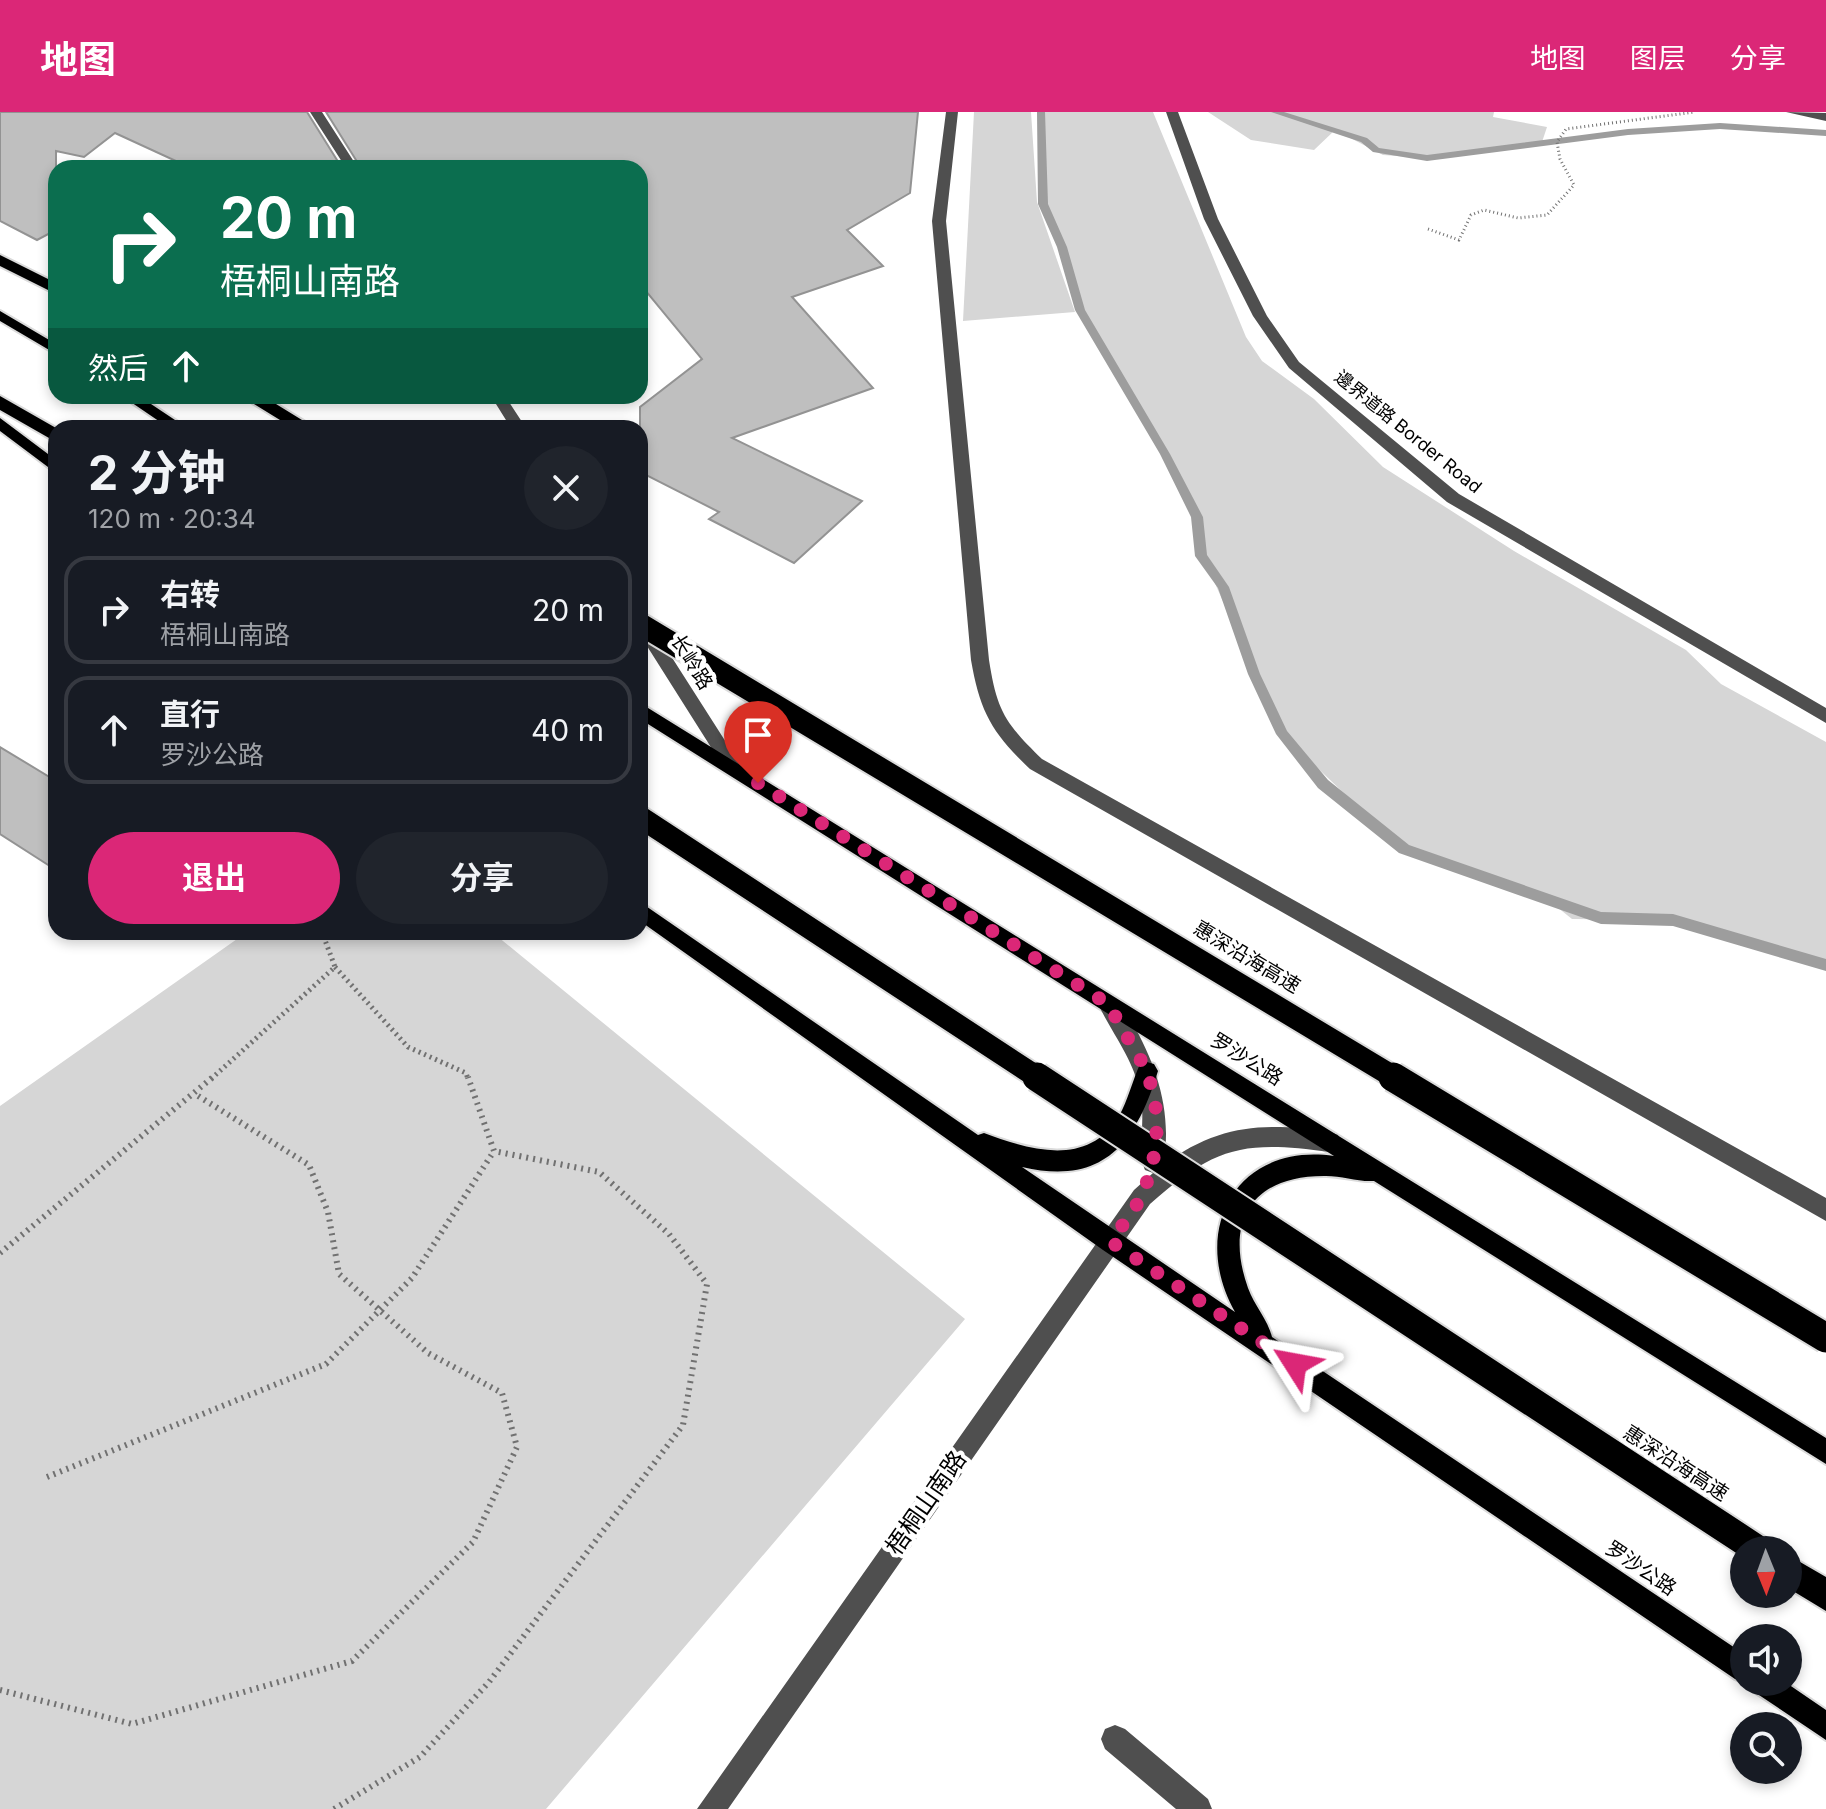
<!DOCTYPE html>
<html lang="zh">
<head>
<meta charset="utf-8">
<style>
	body { margin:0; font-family:Inter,"Noto Sans SC",sans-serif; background:#20242c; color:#f1f3f6; height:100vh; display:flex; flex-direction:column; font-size:30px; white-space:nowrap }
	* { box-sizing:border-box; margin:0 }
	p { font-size:26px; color:#9ea1a6 }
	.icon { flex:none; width:44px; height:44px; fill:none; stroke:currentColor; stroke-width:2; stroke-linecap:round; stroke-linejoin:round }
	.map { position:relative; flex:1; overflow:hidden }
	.panel { position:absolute; left:48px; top:308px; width:600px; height:520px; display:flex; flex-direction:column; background:#171b24; border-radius:24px; box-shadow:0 4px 12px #0003 }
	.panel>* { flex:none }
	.hud { position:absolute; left:48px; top:48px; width:600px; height:244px; border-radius:24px; box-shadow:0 4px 12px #0003; background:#0b6e4f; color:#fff; overflow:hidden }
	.needle { width:52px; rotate:179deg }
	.tools { position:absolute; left:1730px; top:1424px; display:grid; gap:16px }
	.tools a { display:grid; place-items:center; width:72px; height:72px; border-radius:50%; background:#171b24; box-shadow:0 4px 12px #0003; font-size:40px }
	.pin { position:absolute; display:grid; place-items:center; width:68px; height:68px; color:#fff; margin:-82px -34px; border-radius:50% 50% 50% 0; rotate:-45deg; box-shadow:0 0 8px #0007 }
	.pin .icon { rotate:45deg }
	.me { position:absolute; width:88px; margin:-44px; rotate:304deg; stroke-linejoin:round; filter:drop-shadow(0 0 6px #0008) }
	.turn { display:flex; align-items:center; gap:28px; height:168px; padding:0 40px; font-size:36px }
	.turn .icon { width:104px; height:104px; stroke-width:2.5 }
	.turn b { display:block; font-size:56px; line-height:68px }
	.then { display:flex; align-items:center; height:76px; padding:0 40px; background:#0003; gap:16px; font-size:30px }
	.round { display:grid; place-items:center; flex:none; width:84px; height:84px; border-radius:42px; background:#20242c }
	.head { display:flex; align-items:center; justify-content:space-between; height:136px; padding:0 40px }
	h1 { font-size:48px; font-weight:700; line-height:60px }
	.button { display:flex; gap:16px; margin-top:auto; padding:16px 40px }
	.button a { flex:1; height:92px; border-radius:48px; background:#db2777; color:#fff; font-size:32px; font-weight:700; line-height:92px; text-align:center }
	.button a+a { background:#20242c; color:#f1f3f6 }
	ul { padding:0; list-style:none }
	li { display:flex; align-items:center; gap:24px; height:108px; margin:0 16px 12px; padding:0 24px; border:4px solid #363941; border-radius:24px }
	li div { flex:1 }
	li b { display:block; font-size:30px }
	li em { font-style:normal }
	header { display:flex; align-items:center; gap:48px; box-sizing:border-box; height:112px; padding:0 40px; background:#db2777; color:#fff }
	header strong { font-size:38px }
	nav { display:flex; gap:44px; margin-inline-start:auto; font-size:28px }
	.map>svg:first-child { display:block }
</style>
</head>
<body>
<header>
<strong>地图</strong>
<nav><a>地图</a><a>图层</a><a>分享</a></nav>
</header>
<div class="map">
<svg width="1826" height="1697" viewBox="0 0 1826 1697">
	<rect width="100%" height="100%" fill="#fff"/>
	<path fill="#d6d6d6" d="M974,0H1031L1037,90L1075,200L963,209Z
		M1042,0H1153L1246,225L1262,249L1314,287L1383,355L1514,439L1686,538L1721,572L1826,630V853L1673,808L1572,807L1547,787L1396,731L1282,622L1201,440L1192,398L1080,198L1066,149L1046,99Z
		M1208,0H1494L1493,5L1547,15L1542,30L1427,46L1383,43L1335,18L1314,38L1251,28Z
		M247,820H492L965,1207L546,1697H0V994Z"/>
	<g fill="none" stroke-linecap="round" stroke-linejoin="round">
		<path fill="#9d9d9d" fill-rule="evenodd" d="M1037,0H1045L1048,92L1067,135L1085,198L1170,342L1203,405L1207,443L1229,475L1260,562L1287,619L1328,668L1409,733L1601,800L1673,802L1826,847V859L1673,814L1601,812L1399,741L1318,676L1276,622L1248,562L1218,476L1195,444L1191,405L1160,342L1075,198L1057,135L1038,92Z
			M1271,0H1284L1367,26L1379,36L1427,43L1628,17L1720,11L1826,18V24L1720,17L1628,23L1427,49L1373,40L1361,30Z"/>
	</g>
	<path fill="#bfbfbf" stroke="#939393" stroke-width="2" d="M0,0H307L342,56H191L115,21L84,45L56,39V118L37,128L0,109Z
		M326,0H918L910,81L847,118L883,154L792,185L873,276L732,326L862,389L794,451L709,407L719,400L640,360V295L702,247L640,172V56H361Z
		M0,635L56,669V758L0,722Z"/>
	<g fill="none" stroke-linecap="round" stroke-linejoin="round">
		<defs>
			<path id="major" d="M0,199L56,232V242L0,209Z
				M122,284H139L187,316H169Z
				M0,306L56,348V361L0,319Z
				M640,591L1826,1326V1352L1374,1069C1358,1070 1342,1064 1326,1064C1252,1063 1224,1109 1248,1176C1254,1193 1268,1208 1272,1225L1744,1542V1570H1747L1744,1571L1735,1567L1103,1138L640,809V790L978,1023L984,1021C1029,1038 1088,1056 1119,1004C1128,988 1132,970 1140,952L1147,950L1154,952L1158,959C1136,1031 1104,1074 1022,1055L1235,1200C1189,1118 1236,1030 1334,1044L640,607Z
				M1749,1570H1785L1826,1598V1628L1753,1579Z"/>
			<path id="highway" d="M0,143L56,171V182L0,154Z
				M0,284L56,316V330L0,298Z
				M241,284H263L315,316H293Z
				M1788,1443L1826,1465V1499L1788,1476Z"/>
		</defs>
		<use href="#major" stroke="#dbdbdb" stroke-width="4"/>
		<use href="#highway" stroke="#dbdbdb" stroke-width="4"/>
		<path stroke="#717171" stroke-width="3" stroke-dasharray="1 3" stroke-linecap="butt" d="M1428,117L1459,128L1471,103L1484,98L1518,106L1547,103L1574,73L1560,47L1557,30L1566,17L1695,0"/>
		<path stroke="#717171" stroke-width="5" stroke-dasharray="2 4" stroke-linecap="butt" d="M335,855L408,935L466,961L468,967
			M211,967L335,855L322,820"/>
		<path stroke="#717171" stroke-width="6" stroke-dasharray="2 5" stroke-linecap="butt" d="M0,1141L213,965
			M47,1365L326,1252L412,1166L494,1039L468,965
			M0,1578L132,1612L352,1549L473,1430L517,1335L502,1281L428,1241L339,1162L328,1100L309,1053L195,982
			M334,1697L420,1645L489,1570L683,1313L707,1172L669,1122L599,1060L494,1039"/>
		<path fill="#4f4f4f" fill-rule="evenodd" d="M310,0H322L358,56H346Z
			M946,0H958L946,109L989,548C997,599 1005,611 1042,647L1826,1086V1109L1030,657C992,621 980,600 971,548L932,109Z
			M1166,0H1178L1218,107L1267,204L1299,250L1459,382L1826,596V611L1447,390L1289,256L1253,204L1204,107Z
			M1786,0L1826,1V9Z
			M491,284H505L526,316H511Z
			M640,507L648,508L738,649L741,654L738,659H726L640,523Z
			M1108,883C1119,887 1125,900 1132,910C1157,954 1173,1002 1163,1053C1219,1012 1264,1010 1330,1020L1338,1023L1341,1030L1338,1037L1330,1040C1244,1028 1215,1034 1150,1092L728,1697H697L1134,1078L1153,1061L1145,1058C1138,1042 1145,1005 1141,983C1134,948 1113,923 1098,892L1101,886Z
			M1115,1613L1125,1617L1208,1687L1212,1697H1176L1105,1637L1101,1627L1105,1617Z"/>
		<use href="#major" fill="#000" fill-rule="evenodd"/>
		<use href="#highway" fill="#000" fill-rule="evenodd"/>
		<defs>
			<path id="highway-bridge-far1" d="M640,512L1397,967
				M640,705L1040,967"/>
			<path id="highway-bridge" d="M1037,965L1758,1438
				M1393,965L1826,1226"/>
		</defs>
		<use href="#highway-bridge-far1" stroke="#dbdbdb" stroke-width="26" stroke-linecap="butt"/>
		<use href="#highway-bridge" stroke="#dbdbdb" stroke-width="33" stroke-linecap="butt"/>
		<use href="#highway-bridge-far1" stroke="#000" stroke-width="22"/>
		<use href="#highway-bridge" stroke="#000" stroke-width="29"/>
	</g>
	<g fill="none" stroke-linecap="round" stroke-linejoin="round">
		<path stroke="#db2777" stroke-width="14" stroke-dasharray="0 25.2" d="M758,671L1108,892L1147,959L1155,988L1157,1016L1153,1051L1142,1085L1111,1130L1295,1252"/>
	</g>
	<g text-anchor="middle" stroke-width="8" stroke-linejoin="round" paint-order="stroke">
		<g font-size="18" fill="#000" stroke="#fff">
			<text transform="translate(1408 320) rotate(39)" y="6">邊界道路 Border Road</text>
		</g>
		<g font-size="20" fill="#000" stroke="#fff">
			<text transform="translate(692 550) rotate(58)" y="7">长岭路</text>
			<text transform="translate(1247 845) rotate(31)" y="7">惠深沿海高速</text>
			<text transform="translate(1247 947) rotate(32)" y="7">罗沙公路</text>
			<text transform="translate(1676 1351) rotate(33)" y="7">惠深沿海高速</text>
			<text transform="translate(1641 1456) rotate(34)" y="7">罗沙公路</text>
		</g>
		<g font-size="24" fill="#000" stroke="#fff">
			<text transform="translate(926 1391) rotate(-55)" y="8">梧桐山南路</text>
		</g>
	</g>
</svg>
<div class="tools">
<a><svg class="needle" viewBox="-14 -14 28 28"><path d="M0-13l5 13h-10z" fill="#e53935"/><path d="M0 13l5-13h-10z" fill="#9ea1a6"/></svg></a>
<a><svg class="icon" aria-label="sound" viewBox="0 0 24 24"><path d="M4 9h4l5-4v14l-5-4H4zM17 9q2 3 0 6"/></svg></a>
<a><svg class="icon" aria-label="search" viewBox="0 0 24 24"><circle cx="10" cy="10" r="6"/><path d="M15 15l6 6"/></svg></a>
</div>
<div class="pin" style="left:758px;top:671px;background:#d93025"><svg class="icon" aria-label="arrive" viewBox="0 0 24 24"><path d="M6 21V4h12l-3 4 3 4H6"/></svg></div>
<svg class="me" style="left:1295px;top:1252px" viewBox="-20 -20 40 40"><path d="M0-17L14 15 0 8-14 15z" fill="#db2777" stroke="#fff" stroke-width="4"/></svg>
<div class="hud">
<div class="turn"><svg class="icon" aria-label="right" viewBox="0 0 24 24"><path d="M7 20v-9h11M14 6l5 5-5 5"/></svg><div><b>20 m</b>梧桐山南路</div></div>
<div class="then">然后<svg class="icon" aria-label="ahead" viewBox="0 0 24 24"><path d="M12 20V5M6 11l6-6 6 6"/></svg></div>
</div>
<section class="panel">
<div class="head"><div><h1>2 分钟</h1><p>120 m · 20:34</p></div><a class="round"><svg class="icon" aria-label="close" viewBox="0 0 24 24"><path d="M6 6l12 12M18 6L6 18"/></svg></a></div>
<ul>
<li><svg class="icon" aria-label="right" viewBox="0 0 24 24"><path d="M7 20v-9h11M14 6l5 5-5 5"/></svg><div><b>右转</b><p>梧桐山南路</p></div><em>20 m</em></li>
<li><svg class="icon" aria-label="ahead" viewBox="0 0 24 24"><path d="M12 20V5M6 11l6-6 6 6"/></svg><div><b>直行</b><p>罗沙公路</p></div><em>40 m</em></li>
</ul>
<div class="button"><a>退出</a><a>分享</a></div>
</section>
</div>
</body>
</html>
